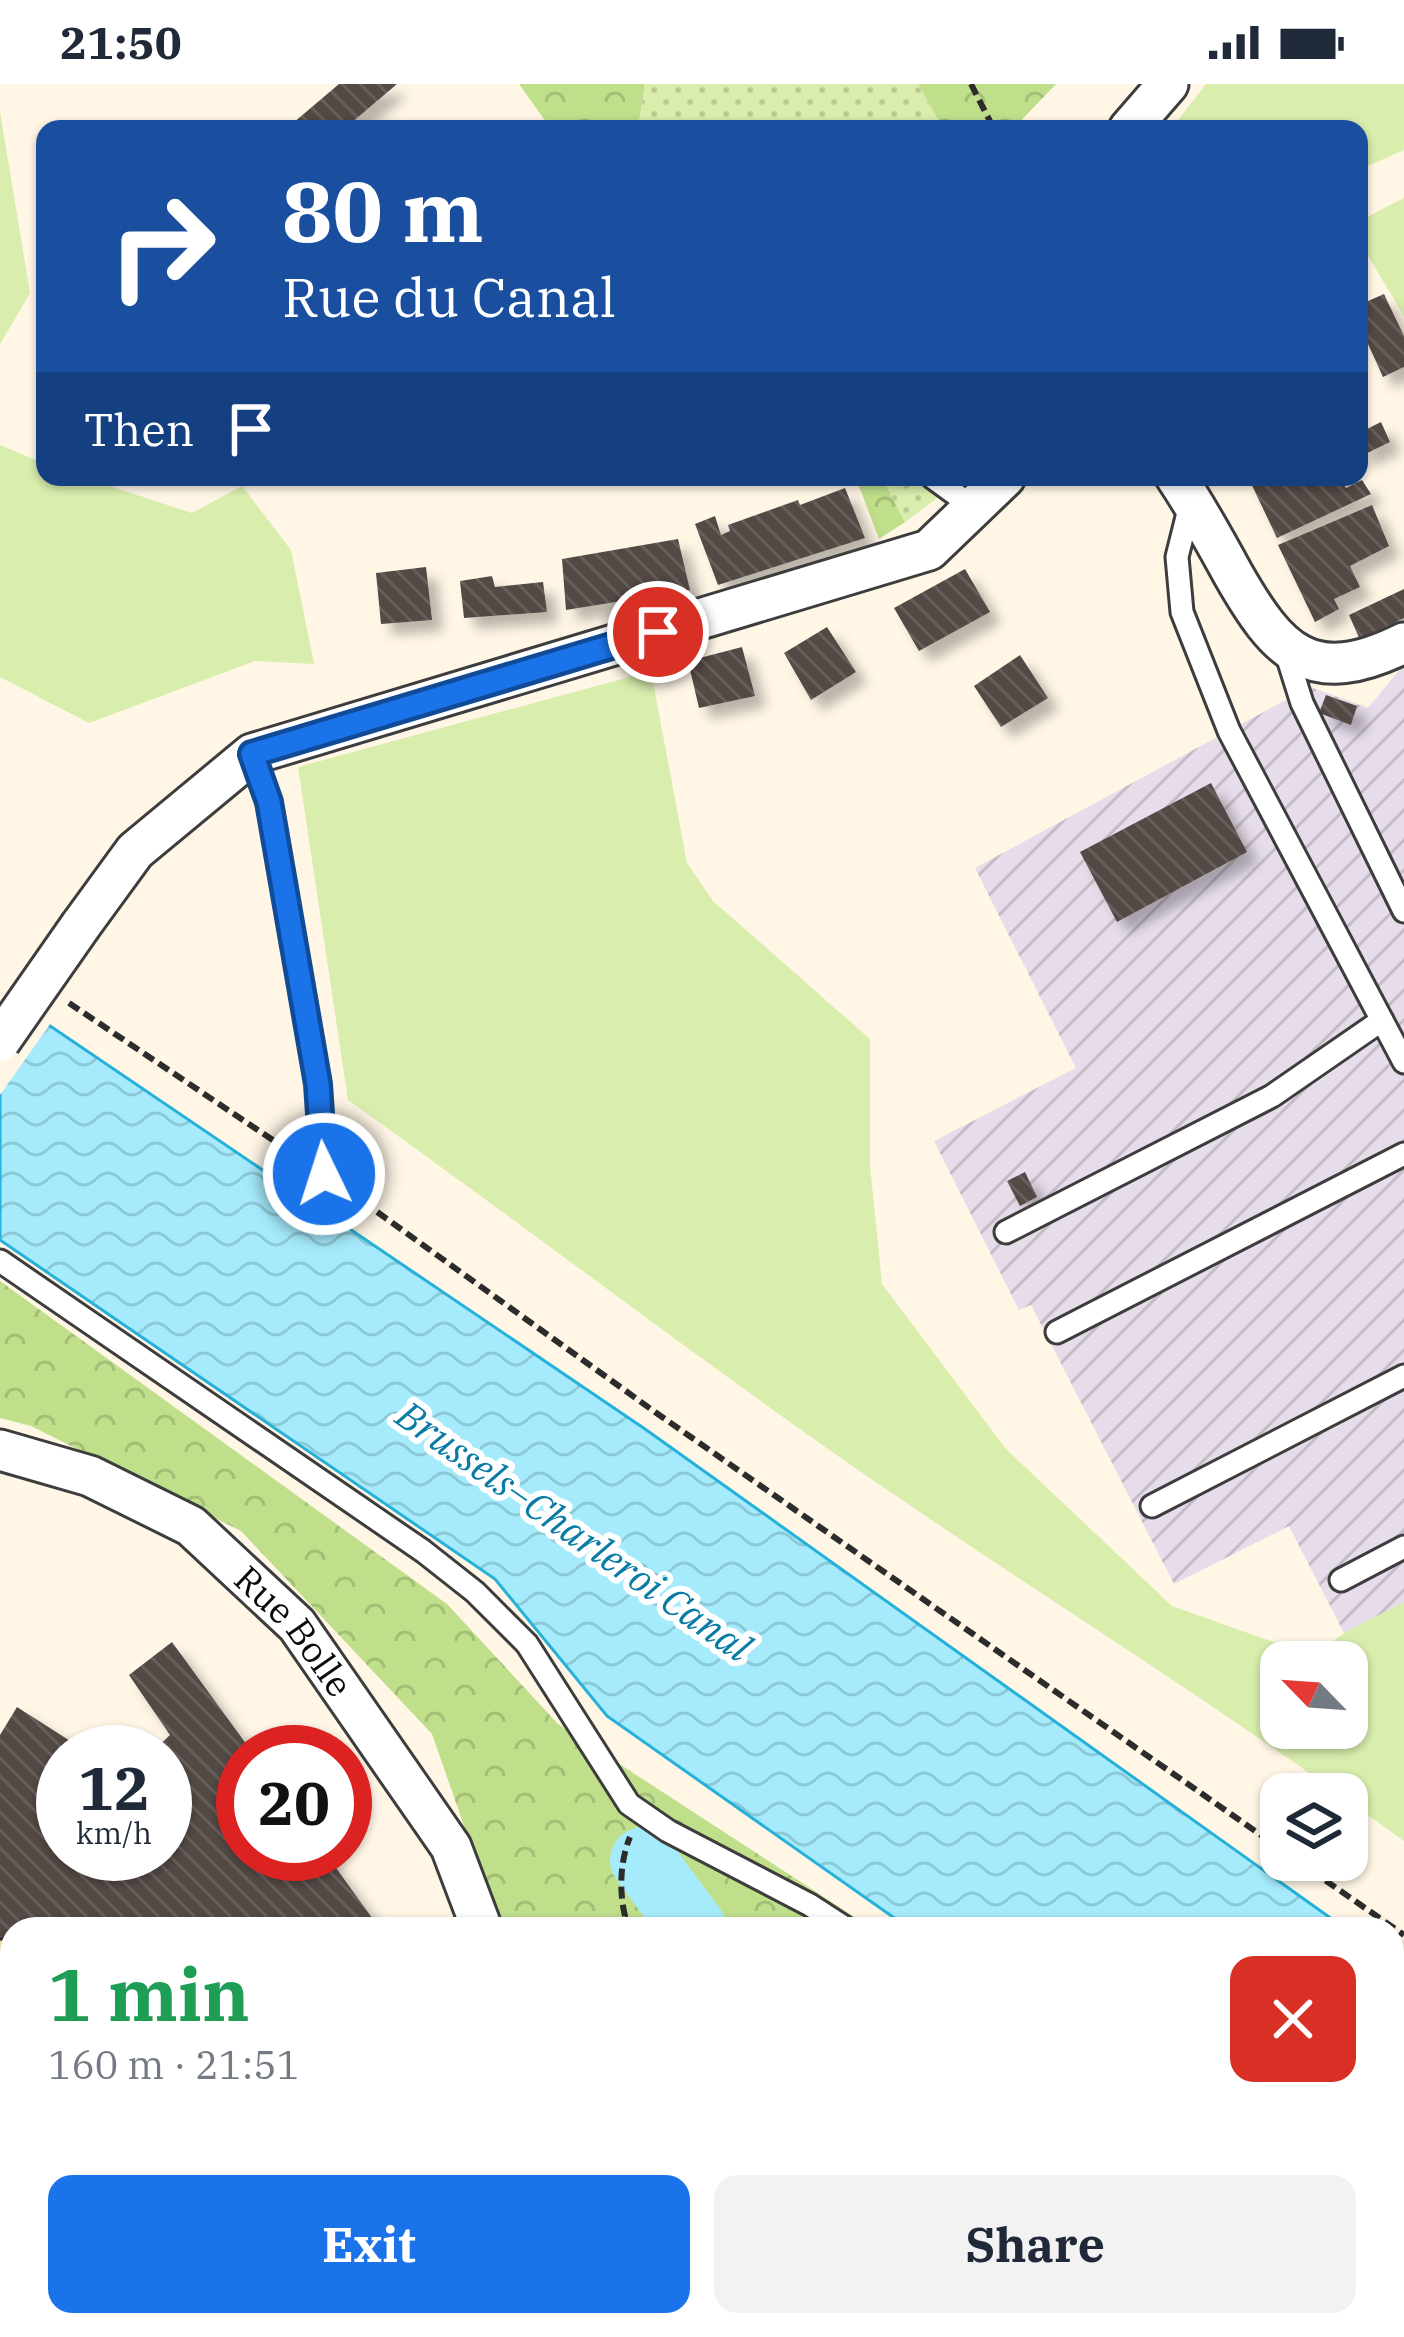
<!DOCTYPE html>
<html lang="en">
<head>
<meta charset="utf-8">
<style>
	body { margin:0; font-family:"IBM Plex Serif",serif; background:#f2f2f3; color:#1f2937; height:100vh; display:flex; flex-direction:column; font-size:45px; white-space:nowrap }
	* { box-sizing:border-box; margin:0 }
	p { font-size:39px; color:#747a83 }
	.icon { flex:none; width:66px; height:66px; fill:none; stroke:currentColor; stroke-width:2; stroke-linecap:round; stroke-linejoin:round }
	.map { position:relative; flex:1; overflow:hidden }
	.drawer { position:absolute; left:0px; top:1833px; width:1404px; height:420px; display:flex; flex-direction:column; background:#fff; border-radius:36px 36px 0 0; box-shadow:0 3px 9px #0004 }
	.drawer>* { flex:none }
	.hud { position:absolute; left:36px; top:36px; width:1332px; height:366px; border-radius:24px; box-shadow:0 3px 9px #0004; background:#1a4fa0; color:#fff; overflow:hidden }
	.needle { width:78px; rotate:295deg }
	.buttons { position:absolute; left:1260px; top:1557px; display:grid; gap:24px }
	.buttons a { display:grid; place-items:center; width:108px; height:108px; border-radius:24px; background:#fff; box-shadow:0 3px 9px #0004; font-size:60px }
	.speed { position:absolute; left:36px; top:1641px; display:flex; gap:24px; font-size:60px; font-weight:700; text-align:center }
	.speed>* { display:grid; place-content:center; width:156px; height:156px; border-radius:50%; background:#fff; box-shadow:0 3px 9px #0004; line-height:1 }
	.speed small { font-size:30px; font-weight:400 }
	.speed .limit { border:18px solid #d22; background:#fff; color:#111 }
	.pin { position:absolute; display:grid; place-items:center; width:102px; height:102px; color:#fff; margin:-51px; border:6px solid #fff; border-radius:50%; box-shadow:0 3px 12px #0007 }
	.me { position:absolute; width:132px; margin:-66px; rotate:356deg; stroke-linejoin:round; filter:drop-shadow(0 0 9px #0008) }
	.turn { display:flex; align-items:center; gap:42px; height:252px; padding:0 48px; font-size:54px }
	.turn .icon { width:156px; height:156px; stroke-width:2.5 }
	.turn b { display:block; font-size:84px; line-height:102px }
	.then { display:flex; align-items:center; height:114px; padding:0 48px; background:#0003; gap:24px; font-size:45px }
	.round { display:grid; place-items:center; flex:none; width:126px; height:126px; border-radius:24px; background:#f2f2f3 }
	.summary { display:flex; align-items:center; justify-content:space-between; height:204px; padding:0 48px }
	h1 { font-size:72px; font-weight:800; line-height:90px; color:#1e9e55 }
	.cta { display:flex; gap:24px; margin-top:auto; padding:24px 48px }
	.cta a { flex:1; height:138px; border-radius:24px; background:#1a73e8; color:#fff; font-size:48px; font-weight:800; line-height:138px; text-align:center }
	.cta a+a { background:#f2f2f3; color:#1f2937 }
	.status { display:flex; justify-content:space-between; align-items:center; height:84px; padding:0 60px; background:#fff; direction:ltr }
	.status svg { height:33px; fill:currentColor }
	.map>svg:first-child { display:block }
</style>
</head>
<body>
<div class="status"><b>21:50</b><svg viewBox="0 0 49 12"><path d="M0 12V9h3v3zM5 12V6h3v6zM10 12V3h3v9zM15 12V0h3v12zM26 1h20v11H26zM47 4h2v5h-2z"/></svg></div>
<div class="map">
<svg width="1404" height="2253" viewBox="0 0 1404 2253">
	<defs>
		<pattern id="industrial-furrows" width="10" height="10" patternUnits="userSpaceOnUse" patternTransform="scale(3)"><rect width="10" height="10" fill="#e6dcea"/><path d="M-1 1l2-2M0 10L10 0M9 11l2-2" fill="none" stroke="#c4bbc7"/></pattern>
		<pattern id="forest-crowns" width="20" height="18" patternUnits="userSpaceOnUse" patternTransform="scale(3)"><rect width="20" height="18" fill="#bfdf8b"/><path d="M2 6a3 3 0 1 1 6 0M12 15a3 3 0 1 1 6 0" fill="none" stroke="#a3be77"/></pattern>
		<pattern id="park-dots" width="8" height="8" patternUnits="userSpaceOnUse" patternTransform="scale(3)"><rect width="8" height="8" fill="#d9edad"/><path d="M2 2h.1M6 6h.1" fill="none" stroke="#b9ca94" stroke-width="1.8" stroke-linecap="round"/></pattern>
		<pattern id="water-waves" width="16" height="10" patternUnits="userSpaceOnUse" patternTransform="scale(3)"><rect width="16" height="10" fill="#a5ebfc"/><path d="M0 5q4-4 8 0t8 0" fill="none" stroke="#8dc8d7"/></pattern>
		<pattern id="building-back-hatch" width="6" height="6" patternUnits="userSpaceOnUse" patternTransform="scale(3)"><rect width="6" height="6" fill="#534845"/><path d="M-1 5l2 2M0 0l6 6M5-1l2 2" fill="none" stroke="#675e5c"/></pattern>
		<filter id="shadow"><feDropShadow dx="11" dy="11" stdDeviation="6" flood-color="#0004"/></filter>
	</defs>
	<rect width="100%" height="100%" fill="#fff6e6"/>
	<path fill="url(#industrial-furrows)" d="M1404,580V1518L1344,1549L1289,1442L1174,1500L1031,1221L1019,1226L934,1057L1076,984L975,784L1310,603L1368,624Z"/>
	<path fill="#d9edad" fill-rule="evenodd" d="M1206,0H1404V66L1359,86V45H1171Z
		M0,28L30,209L0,260Z
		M1404,114V232L1359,157V137Z
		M0,361L45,380V393H82L192,429L242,402L291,466L314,580L255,577L89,639L0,593Z
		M651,587L687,779L713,817L870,955V1082L882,1200L1006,1365L1172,1522L1313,1572L1344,1549L1404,1518V1757L1347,1716V1710H1339C1163,1585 980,1473 804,1348C651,1239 501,1125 348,1016L298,683ZM1347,1578V1644H1281V1578Z
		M852,2241H1081L1092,2253H855Z"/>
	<path fill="url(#forest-crowns)" d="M519,0H645L638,45H551Z
		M918,0H1056L1013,45H943Z
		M848,393H882L905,438L879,455L859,402Z
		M0,1197L447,1520L558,1640L873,1845H500L432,1650L241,1447L31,1342L0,1334Z
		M1392,2191L1404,2199V2253H1092L1081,2241H1392Z
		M488,2241H852L855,2253H511Z"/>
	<path fill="url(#park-dots)" d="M645,0H918L943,45H638Z
		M882,393H966L905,438Z"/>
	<path fill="url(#water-waves)" stroke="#25b1da" stroke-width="3" d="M0,908L645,1345L1346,1845H910L607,1632L495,1495L0,1156Z
		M1392,1877L1404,1885V2190L1392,2182Z"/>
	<path fill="#fff6e6" d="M2,902L53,936L0,1011V905Z"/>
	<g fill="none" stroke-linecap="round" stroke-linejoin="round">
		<path stroke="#a5ebfc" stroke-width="66" d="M643,1776L694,1845
			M1216,2241L1233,2253"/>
	</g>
	<path fill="url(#building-back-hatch)" filter="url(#shadow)" d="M339,0H397L344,45H286Z
		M1384,210L1404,252V283L1383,293L1359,240V221Z
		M1359,334L1365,346L1381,338L1390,358L1359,373Z
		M1248,393H1339L1346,404L1362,396L1371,410L1277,454Z
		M845,404L865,454L718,501L695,440L715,432L721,451L730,447L728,441L798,416L800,421Z
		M1372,421L1389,462L1350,482L1360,503L1334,515L1339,525L1315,538L1278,461Z
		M678,455L690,506L566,526L562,475Z
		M426,483L432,536L381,540L376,489Z
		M965,485L990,528L919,567L894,524Z
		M492,492L495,503L543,498L547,528L464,534L460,497Z
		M1404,505V534L1360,556L1349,531Z
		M827,543L856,588L811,616L784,569Z
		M742,563L755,612L699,624L688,577Z
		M1020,571L1048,614L1001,643L974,602Z
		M1326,611L1357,622L1351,641L1319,629Z
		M1211,699L1247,768L1117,838L1080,768Z
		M1025,1088L1037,1113L1020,1122L1007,1097Z
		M172,1558L252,1668H243V1770H326L380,1845H12V1867L0,1859V1651L17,1623L78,1662L87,1647L120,1668H63V1770H165V1668H152L170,1651L129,1591Z
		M225,2241H259L252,2253H244Z"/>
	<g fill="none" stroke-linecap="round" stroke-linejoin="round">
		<defs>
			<path id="lane" d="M932,393L973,423
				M1191,417L1177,473L1182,528L1229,647L1404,978
				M1285,565L1302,619L1404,827
				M252,670L269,718L318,1001L324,1090
				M1006,1148L1272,1012L1382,936
				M0,1177L423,1467L475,1508L527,1560L629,1720L668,1747L810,1821L847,1845
				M1057,1248L1404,1070
				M1152,1422L1404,1292
				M1341,1496L1404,1463
				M1392,2212L1404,2220"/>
			<g id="street">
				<path d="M1129,45L1168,0"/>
				<path d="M1176,393C1197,424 1215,457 1233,490C1278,569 1311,605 1404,559"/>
				<path d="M81,841L135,767L252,670L929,466L1005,393"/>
				<path id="s1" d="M0,1366L90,1392L191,1442L297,1541L451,1763L482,1845"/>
				<path d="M0,2251L2,2253"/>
				<path d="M335,2253L341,2241"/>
			</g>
			<path id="secondary" d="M0,1885L12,1893"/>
		</defs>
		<use href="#lane" stroke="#3d3d3d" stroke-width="27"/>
		<use href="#street" stroke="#3d3d3d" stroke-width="45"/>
		<use href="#secondary" stroke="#2c2c2c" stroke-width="63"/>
		<path stroke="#2c2c2c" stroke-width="6" stroke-dasharray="12 6" stroke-linecap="butt" d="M971,0L994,45
			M69,919L292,1069
			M348,1107L655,1328L1281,1765
			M1296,1776L1404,1851
			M612,1845L625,1832C619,1807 620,1777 630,1753
			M0,1970L12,1977"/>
		<use href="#lane" stroke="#fff" stroke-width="21"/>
		<use href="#street" stroke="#fff" stroke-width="39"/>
		<use href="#secondary" stroke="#ffe5a1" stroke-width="57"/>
		<defs>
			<path id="street-bridge" d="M0,957L81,841"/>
		</defs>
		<use href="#street-bridge" stroke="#3d3d3d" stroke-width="45" stroke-linecap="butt"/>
		<use href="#street-bridge" stroke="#fff" stroke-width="39"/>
	</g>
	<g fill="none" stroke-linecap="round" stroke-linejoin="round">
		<defs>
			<path id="route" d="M324,1090L318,1000L269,718L252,670L658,548"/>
		</defs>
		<use href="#route" stroke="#114b97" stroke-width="30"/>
		<use href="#route" stroke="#1a73e8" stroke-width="21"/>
	</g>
	<g text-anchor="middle" stroke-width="12" stroke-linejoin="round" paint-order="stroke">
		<g font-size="36" fill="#0a0a0a" stroke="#fff">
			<text dy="13" stroke="none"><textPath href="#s1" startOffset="354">Rue Bolle</textPath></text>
		</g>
		<g font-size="39" font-style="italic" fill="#097ca5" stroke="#fff">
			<text transform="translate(574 1447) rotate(35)" y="14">Brussels–Charleroi Canal</text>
		</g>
	</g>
</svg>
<div class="buttons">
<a><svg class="needle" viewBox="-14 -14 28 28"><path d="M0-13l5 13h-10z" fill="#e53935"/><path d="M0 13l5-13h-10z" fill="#747a83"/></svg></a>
<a><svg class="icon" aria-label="layers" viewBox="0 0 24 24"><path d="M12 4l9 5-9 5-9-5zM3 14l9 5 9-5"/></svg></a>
</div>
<div class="speed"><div>12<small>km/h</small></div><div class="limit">20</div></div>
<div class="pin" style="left:658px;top:548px;background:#d93025"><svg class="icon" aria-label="arrive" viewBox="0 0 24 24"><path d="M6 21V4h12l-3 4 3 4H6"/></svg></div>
<svg class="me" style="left:324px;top:1090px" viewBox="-20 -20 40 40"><circle r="17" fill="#1a73e8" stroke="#fff" stroke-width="3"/><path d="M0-11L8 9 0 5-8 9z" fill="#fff"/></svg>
<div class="hud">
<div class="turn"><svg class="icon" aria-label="right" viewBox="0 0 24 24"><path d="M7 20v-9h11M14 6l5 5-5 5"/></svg><div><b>80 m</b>Rue du Canal</div></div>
<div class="then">Then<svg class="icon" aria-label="arrive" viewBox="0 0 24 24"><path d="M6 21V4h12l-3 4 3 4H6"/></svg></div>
</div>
<section class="drawer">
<div class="summary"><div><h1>1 min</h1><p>160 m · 21:51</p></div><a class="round" style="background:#d93025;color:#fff"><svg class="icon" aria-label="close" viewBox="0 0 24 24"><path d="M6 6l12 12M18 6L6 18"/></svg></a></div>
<div class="cta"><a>Exit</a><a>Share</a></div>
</section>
</div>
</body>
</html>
